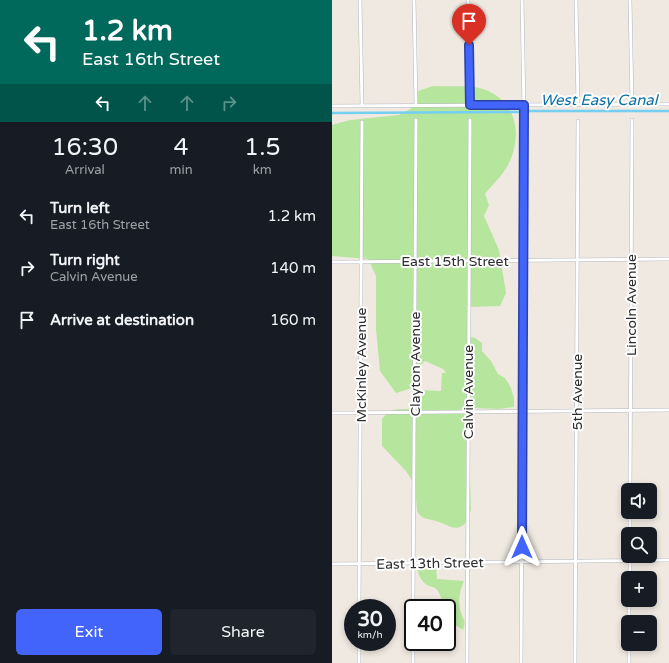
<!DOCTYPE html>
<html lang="en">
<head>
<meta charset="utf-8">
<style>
	body { margin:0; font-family:"Varela Round",sans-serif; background:#20242c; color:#f1f3f6; height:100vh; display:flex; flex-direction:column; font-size:15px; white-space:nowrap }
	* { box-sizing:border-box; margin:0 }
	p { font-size:13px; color:#9ea1a6 }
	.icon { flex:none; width:22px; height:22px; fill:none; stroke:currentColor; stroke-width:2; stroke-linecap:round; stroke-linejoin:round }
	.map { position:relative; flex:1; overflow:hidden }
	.drawer { display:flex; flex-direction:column; background:#171b24; width:332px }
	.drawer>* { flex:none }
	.hud { background:#00695c; color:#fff; overflow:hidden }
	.tools { position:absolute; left:289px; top:483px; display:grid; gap:8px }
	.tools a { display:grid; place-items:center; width:36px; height:36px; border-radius:6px; background:#171b24; box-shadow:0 2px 6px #0003; font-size:20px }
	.speed { position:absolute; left:12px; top:599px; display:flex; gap:8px; font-size:20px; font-weight:700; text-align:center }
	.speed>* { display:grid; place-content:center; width:52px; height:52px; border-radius:50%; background:#171b24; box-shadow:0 2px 6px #0003; line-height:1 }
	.speed small { font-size:10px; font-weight:400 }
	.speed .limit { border:2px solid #111; border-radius:6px; background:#fff; color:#111 }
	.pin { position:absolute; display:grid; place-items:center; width:34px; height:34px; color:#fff; margin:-41px -17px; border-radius:50% 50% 50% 0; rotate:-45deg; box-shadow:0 0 4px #0007 }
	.pin .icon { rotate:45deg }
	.me { position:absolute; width:44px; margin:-22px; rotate:0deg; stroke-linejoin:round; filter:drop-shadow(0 0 3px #0008) }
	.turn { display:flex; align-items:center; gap:14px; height:84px; padding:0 16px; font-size:18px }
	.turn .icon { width:52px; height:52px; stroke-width:2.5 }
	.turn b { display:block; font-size:28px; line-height:34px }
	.lanes { display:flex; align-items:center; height:38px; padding:0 16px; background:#0003; justify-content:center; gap:20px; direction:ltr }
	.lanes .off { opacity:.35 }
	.eta { display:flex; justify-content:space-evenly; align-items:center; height:68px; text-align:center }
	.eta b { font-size:24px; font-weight:600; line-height:28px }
	.primary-button { display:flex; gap:8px; margin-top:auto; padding:8px 16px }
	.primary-button a { flex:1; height:46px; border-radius:6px; background:#4264fb; color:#fff; font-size:16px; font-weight:600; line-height:46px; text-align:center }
	.primary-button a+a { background:#20242c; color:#f1f3f6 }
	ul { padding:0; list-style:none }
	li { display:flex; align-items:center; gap:12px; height:52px; padding:0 16px }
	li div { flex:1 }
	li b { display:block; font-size:15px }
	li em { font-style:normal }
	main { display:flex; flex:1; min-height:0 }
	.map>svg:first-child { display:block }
</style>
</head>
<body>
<main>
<section class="drawer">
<div class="hud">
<div class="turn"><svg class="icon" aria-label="left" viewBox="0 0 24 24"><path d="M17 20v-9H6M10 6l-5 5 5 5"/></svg><div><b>1.2 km</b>East 16th Street</div></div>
<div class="lanes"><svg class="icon" aria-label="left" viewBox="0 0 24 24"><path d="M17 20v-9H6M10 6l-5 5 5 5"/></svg><svg class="icon off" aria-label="ahead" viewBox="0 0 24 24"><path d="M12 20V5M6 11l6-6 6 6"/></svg><svg class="icon off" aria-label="ahead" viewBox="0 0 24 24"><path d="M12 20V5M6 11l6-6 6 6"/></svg><svg class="icon off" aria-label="right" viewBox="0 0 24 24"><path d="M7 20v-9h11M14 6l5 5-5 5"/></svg></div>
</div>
<div class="eta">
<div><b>16:30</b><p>Arrival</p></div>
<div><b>4</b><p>min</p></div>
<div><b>1.5</b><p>km</p></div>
</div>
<ul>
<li><svg class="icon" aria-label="left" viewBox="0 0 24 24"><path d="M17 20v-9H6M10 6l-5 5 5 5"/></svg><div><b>Turn left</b><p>East 16th Street</p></div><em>1.2 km</em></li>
<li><svg class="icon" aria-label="right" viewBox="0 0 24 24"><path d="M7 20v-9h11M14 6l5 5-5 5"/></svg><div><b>Turn right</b><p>Calvin Avenue</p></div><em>140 m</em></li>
<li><svg class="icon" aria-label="arrive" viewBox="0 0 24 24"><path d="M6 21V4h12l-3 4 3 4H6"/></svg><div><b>Arrive at destination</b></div><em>160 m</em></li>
</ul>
<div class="primary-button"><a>Exit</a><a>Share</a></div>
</section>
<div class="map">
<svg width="337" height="663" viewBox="0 0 337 663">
	<rect width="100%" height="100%" fill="#efe9e1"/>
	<path fill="#b6e59e" d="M101,86C114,87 137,85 147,88C184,97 192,134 176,165C170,176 160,185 153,194L157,205L152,216L167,250L174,293L168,306L139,307L138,337L143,338L150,343V351L159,361L166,374L173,378L179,388L182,398V407L167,409L142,408L136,411L139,510C137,515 135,523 130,526C122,531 114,524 107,522C99,519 89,520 85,511L83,485L74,471L50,446V419C52,417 54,413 57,412C70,404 84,419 85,390L109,391L110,373H114L111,369L93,361L86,367L83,387L64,393L48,371L44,329V276L36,259L0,256V125L18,120L67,115L80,108L86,91Z
		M94,564L104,565L105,579L132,581C128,589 126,600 128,609C130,619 135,619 131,630L116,620L115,608H112C110,602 109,594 105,590C103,587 100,587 97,586C89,583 85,572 85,565Z"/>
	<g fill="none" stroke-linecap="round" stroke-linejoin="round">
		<path stroke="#75cff0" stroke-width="2.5" d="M197,111H337
			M0,113L187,112"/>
		<defs>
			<path id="minor" d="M28,0L30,105
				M82,0L84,105
				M136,0L138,105
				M244,0L246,105
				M298,0L300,104
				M0,106L337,104
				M0,262L337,259
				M0,413L337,410
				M298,490L300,120
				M298,534V512
				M0,564L337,560
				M298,578V556
				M27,608L30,122
				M81,608L84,120
				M297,622V600
				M27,663V642
				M81,663V611
				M135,663L138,120
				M189,663L192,111L190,0
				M243,663L246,121
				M297,663V644"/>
		</defs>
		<use href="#minor" stroke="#b4b7c1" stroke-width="4"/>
		<use href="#minor" stroke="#fff" stroke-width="3"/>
	</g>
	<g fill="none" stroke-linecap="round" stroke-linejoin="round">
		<defs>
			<path id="route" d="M137,45L138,105H192L190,547"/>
		</defs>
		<use href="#route" stroke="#2b41a3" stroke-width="10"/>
		<use href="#route" stroke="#4264fb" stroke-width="7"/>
	</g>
	<g text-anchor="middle" stroke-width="4" stroke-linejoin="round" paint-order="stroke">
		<g font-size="14" fill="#2e2e2e" stroke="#fff">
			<text x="123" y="266">East 15th Street</text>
			<text transform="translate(299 305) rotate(-90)" y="5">Lincoln Avenue</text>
			<text transform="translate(83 364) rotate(-90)" y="5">Clayton Avenue</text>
			<text transform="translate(29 365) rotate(-90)" y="5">McKinley Avenue</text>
			<text transform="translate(136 392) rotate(-90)" y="5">Calvin Avenue</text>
			<text transform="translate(245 392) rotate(-90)" y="5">5th Avenue</text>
			<text transform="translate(98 563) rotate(-1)" y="5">East 13th Street</text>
		</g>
		<g font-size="15" font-style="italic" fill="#0d6fa3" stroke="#fff">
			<text x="267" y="105">West Easy Canal</text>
		</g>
	</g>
</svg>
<div class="tools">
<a><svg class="icon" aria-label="sound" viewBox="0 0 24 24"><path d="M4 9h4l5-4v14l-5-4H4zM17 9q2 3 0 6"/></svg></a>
<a><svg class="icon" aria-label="search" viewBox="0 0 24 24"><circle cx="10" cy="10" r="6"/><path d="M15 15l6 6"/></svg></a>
<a>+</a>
<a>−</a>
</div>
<div class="speed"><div>30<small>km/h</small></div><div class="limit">40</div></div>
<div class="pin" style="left:137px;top:45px;background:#d93025"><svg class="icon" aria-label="arrive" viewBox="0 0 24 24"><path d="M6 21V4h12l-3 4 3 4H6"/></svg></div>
<svg class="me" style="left:190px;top:547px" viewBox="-20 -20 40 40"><path d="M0-17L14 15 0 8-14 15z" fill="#4264fb" stroke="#fff" stroke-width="4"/></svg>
</div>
</main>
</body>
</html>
